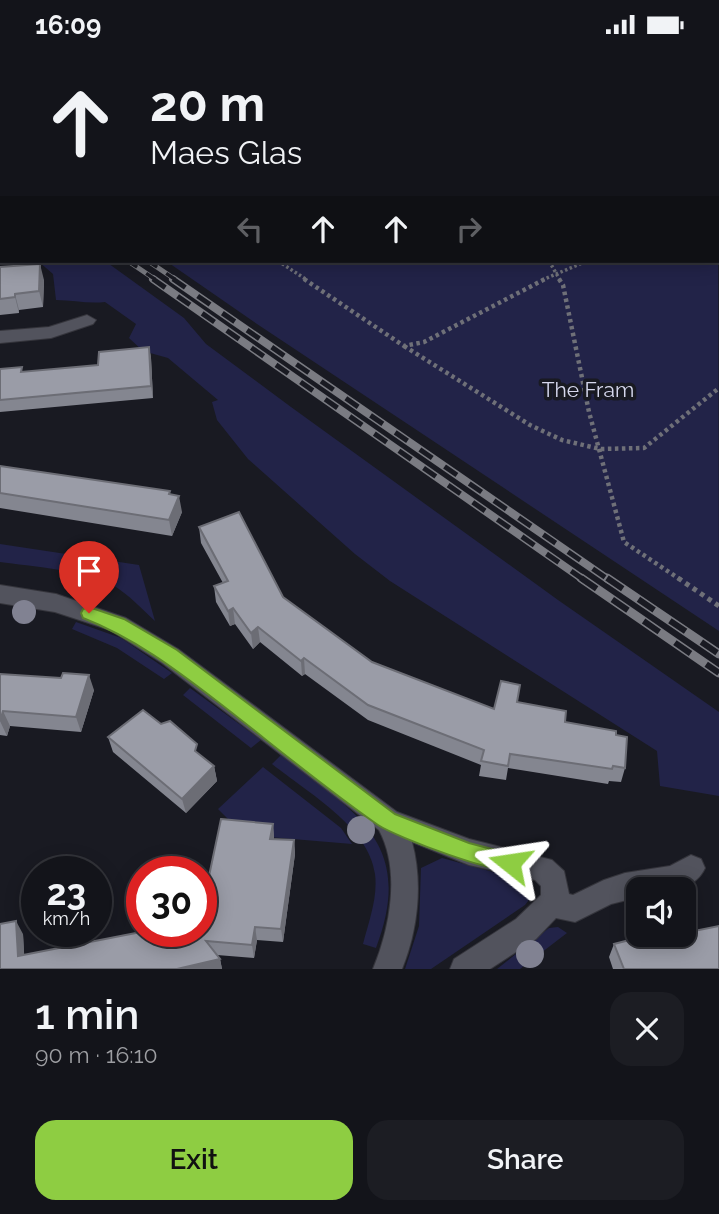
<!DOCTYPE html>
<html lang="en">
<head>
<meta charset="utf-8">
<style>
	body { margin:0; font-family:Raleway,sans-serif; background:#1c1d23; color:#f1f3f6; height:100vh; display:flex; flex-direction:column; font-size:26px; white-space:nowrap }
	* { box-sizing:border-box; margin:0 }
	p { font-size:23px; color:#9d9ea2 }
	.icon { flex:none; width:38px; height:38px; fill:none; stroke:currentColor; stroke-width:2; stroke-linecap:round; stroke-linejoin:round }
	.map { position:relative; height:920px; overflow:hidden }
	.panel { display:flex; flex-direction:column; background:#13141a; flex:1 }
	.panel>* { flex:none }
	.hud { position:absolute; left:0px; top:0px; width:719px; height:214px; box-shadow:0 4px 18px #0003,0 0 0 2px #323339; background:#13141a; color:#f1f3f6; overflow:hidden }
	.buttons { position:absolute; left:626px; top:828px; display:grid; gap:14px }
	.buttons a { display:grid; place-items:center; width:70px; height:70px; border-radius:14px; background:#13141a; box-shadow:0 4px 18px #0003,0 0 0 2px #323339; font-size:35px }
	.speed { position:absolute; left:21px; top:807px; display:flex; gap:14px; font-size:35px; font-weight:700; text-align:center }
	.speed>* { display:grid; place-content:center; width:91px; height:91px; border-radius:50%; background:#13141a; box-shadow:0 4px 18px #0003,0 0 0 2px #323339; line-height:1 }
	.speed small { font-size:18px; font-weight:400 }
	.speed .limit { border:10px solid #d22; background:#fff; color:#111 }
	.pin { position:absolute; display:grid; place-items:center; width:60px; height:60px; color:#fff; margin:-72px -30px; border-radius:50% 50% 50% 0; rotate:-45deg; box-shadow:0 0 7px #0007 }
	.pin .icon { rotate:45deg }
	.me { position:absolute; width:77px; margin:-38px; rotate:285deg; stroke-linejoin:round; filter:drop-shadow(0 0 5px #0008) }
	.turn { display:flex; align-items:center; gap:24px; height:147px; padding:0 35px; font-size:32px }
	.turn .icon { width:91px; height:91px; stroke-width:2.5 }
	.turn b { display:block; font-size:49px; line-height:60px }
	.lanes { display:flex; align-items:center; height:66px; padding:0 35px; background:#0003; justify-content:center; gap:35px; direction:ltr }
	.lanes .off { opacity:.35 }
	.round { display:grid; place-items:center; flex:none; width:74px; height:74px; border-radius:21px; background:#1c1d23 }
	.summary { display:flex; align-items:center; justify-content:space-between; height:119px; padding:0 35px }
	h1 { font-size:42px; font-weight:600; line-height:52px }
	.cta { display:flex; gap:14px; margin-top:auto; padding:14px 35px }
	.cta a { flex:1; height:80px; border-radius:21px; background:#8ecd42; color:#111; font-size:28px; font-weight:600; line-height:80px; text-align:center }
	.cta a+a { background:#1c1d23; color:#f1f3f6 }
	.status { display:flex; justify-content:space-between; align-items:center; height:49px; padding:0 35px; background:#13141a; direction:ltr }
	.status svg { height:19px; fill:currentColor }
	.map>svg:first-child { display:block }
</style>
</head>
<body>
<div class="status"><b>16:09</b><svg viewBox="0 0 49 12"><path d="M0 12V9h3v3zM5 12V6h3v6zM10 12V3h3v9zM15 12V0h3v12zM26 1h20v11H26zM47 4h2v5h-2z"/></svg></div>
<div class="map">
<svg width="719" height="920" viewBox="0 0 719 920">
	<rect width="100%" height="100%" fill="#191a22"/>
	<path fill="#222348" d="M718,134L719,582L257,275L166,212H718Z
		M38,212H105L184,269L206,295L291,358L558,551L719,663V747L660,737L657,702L390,532L355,505L248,410L217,371L212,353L218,351L168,309L143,302L129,289L136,275L105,253C88,255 73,251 56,251L53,225Z
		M0,495L139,516L155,572C142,560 129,546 113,536C89,522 29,517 0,513Z
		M76,573L121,589L172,624L164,630L117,599L72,580Z
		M190,639L261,691L251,699L183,646Z
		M281,706C355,764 416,793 376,899L363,895C369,872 378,848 375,825C369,778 307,743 272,715Z
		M263,718L341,779L352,795L244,786L218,760Z
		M442,809L527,832L533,838L532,847L525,856L431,920H405L419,877L421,819Z
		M558,878L567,884L520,920H497L549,879Z"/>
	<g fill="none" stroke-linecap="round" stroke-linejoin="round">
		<defs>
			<path id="minor" d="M276,0H294L275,2Z
				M87,266L96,271L93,275L51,289L0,294V282L49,278Z
				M0,536L56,545L126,569L178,600L397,763L469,790L552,811L564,822L569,845L573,846L604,831L625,824L670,817L691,806L701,810L705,819C693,845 663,840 639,840V848L611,855L575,873L556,869L536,890L490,920H450L454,910L516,870L541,846V837L535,831L469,816L412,793C423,834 418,881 402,920H373C390,879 401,822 379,781L162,614L110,581L55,563L0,554Z"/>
		</defs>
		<use href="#minor" stroke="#35353c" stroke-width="2"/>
		<path stroke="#6f7078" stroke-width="3.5" stroke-dasharray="2.5 2.5" stroke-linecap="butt" d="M278,212L307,231
			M549,212L560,231
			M542,231L587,212"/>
		<path stroke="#6f7078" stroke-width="4.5" stroke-dasharray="3.5 3.5" stroke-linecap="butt" d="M304,230L404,297L424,293L545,230
			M559,230L563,236L589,363L624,493L681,531
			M404,297L530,376L562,391L600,400L644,399L719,339"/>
		<path stroke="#6f7078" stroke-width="5" stroke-dasharray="4.5 4.5" stroke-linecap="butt" d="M678,529L719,557"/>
		<use href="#minor" fill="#52535d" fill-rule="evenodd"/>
		<defs>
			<path id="rail-far2" d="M128,212L156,231
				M148,212L176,231"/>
			<path id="rail-far1" d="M153,230L584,531
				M173,230L609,531"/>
			<path id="rail" d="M581,529L719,624
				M607,529L719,605"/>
		</defs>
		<use href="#rail-far2" stroke="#7a7b82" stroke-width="5"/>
		<use href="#rail-far1" stroke="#7a7b82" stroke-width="8"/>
		<use href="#rail" stroke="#7a7b82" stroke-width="9"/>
		<use href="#rail-far2" stroke="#191a22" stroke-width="3.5" stroke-dasharray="11" stroke-linecap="butt"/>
		<use href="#rail-far1" stroke="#191a22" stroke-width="5" stroke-dasharray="15" stroke-linecap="butt"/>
		<use href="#rail" stroke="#191a22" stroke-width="6" stroke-dasharray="19" stroke-linecap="butt"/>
	</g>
	<g fill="#818292">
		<circle cx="24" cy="563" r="12"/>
		<circle cx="361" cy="781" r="14"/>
		<circle cx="530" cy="905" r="14"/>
	</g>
	<path fill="#848690" d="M528,0H719V16L718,17V2H532Z
		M0,218L44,231L43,258L19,261V264L0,266Z
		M149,298L151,309L153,349L0,363V320L23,323L98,316Z
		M0,417L182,463L172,487L0,459Z
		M199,478L283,548L372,613L494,660L517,653L565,673L616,686L625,719L621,733L609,732L608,735L508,719L506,731L479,727L481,716L368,671L305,625L302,627L260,593L253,600L235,575L230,577L216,553L214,537L223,534L201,494Z
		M0,625L94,641L81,683L10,677L7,687L0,686Z
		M108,688L199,705L214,717L217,732L186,764L113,703Z
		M273,775L274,790L294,791L295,805L283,893L257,891L254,909L217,906L220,910L222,920H0L23,885L24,906L201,882Z
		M648,892L719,920H613L609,908L614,895Z"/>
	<path fill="#6c6d75" d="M169,0H211L205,2H162Z
		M719,4V16L718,17V5Z
		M40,215L44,231L43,258L39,242Z
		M15,245L19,261V264L15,248Z
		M149,298L151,309L153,349L151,337Z
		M179,447L182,463L172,487L169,471Z
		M233,559L235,575L230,577L228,562Z
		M258,578L260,593L253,600L251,584Z
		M304,609L305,625L302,627L301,612Z
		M89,626L94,641L81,683L76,668Z
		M3,662L10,677L7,687L0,672Z
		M214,717L217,732L186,764L182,750Z
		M273,775L274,789L272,804L270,790Z
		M294,791L295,805L283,893L281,880Z
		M16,872L23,885L25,920L18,907Z
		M255,878L257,891L254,909L252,896Z
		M220,910L222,920H177Z"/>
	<path fill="#9a9ca7" stroke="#6c6d75" stroke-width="2" d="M556,0H719V4L718,5V2H560Z
		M40,215L39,242L15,245V248L0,250V218Z
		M149,298L151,337L0,351V320L22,318L21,323L98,316L99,303Z
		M0,417L170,442L169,445L179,447L169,471L0,444Z
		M239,463L283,548L372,613L494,660L501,632L520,636L517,653L566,662L565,673L616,682V686L627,688L625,719L613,717L612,720L510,705L508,717L481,712L484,701L368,656L304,609L301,612L258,578L251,584L233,559L228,562L214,537L228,532L199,478Z
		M63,624L89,626L76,668L3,662L0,672V625L61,629Z
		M143,661L161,675L170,672L197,695L195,702L214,717L182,750L108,688Z
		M221,770L273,775L270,790L294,791L281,880L255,878L252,896L206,892L220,910L177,920H0V875L16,872L18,907L146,882H201V865Z
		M719,877V920H624L614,895L645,887L648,892L684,886V884Z"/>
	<path fill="#8ecd42" stroke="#5c852b" stroke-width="2" d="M89,558L124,570L177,601L395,765L469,794L518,807L521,814L518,821C501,828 396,788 378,776C323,738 271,694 218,653C175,620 134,589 83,569L81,564L83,560Z"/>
	<g text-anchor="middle" stroke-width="7" stroke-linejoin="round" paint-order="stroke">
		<g font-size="21" fill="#d6d8ed" stroke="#191a22">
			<text x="588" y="348">The Fram</text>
		</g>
	</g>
</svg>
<div class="buttons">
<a><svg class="icon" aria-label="sound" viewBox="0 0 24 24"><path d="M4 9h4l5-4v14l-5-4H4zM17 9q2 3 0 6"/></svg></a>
</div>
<div class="speed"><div>23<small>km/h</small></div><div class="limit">30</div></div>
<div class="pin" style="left:89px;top:564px;background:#d93025"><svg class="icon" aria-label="arrive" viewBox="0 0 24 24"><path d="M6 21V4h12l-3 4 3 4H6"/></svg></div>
<svg class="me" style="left:510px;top:814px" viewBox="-20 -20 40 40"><path d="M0-17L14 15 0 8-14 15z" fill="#8ecd42" stroke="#fff" stroke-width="4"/></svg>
<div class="hud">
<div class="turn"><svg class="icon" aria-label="ahead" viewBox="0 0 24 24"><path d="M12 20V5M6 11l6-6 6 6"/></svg><div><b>20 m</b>Maes Glas</div></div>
<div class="lanes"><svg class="icon off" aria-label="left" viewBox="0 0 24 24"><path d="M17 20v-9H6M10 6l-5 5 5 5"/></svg><svg class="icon" aria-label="ahead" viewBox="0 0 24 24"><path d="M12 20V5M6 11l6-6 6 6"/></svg><svg class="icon" aria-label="ahead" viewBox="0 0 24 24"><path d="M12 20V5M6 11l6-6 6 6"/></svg><svg class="icon off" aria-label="right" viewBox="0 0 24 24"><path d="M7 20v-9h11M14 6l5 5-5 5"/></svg></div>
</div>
</div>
<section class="panel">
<div class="summary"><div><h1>1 min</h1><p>90 m · 16:10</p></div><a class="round"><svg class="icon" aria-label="close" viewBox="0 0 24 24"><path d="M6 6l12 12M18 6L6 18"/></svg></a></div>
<div class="cta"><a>Exit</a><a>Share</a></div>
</section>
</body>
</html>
